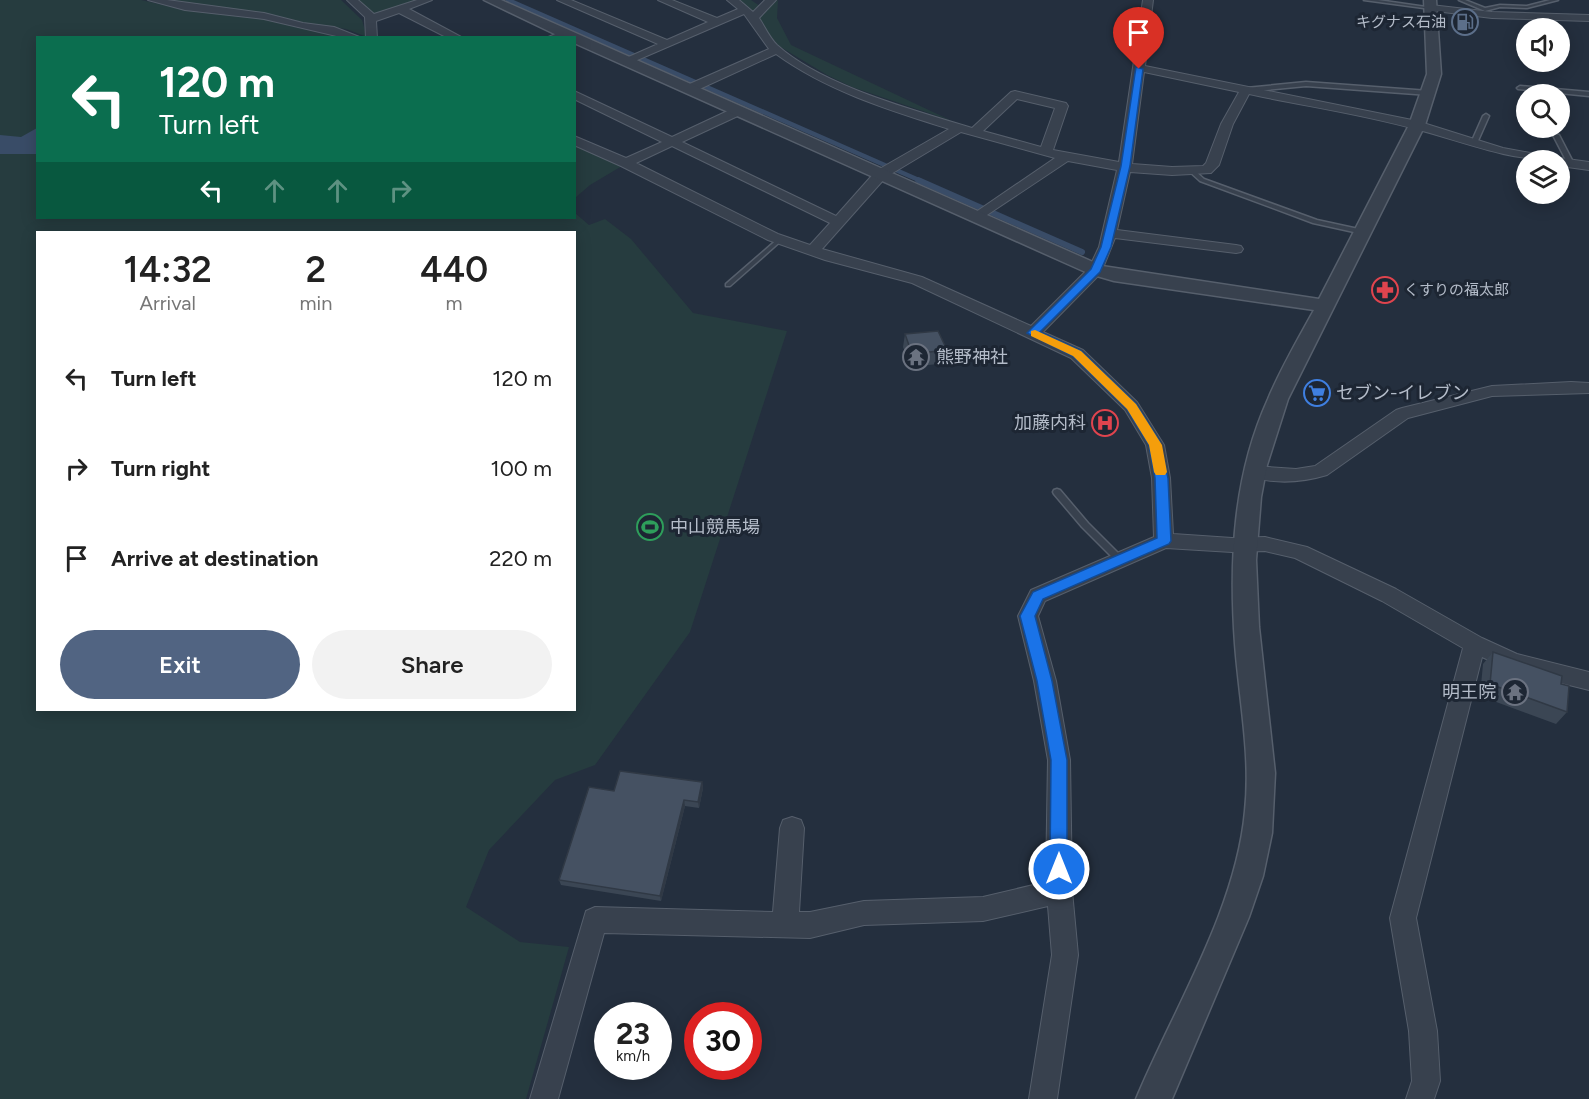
<!DOCTYPE html>
<html lang="en">
<head>
<meta charset="utf-8">
<style>
	body { margin:0; font-family:Figtree,"Noto Sans JP",sans-serif; background:#f2f2f2; color:#222; height:100vh; display:flex; flex-direction:column; font-size:22px; white-space:nowrap }
	* { box-sizing:border-box; margin:0 }
	p { font-size:20px; color:#767676 }
	.icon { flex:none; width:33px; height:33px; fill:none; stroke:currentColor; stroke-width:2; stroke-linecap:round; stroke-linejoin:round }
	.map { position:relative; flex:1; overflow:hidden }
	.details { position:absolute; left:36px; top:231px; width:540px; height:480px; display:flex; flex-direction:column; background:#fff; border-radius:0px; box-shadow:0 3px 15px #0003 }
	.details>* { flex:none }
	.hud { position:absolute; left:36px; top:36px; width:540px; height:183px; border-radius:0px; box-shadow:0 3px 15px #0003; background:#0b6e4f; color:#fff; overflow:hidden }
	.controls { position:absolute; left:1516px; top:18px; display:grid; gap:12px }
	.controls a { display:grid; place-items:center; width:54px; height:54px; border-radius:50%; background:#fff; box-shadow:0 3px 15px #0003; font-size:30px }
	.speed { position:absolute; left:594px; top:1002px; display:flex; gap:12px; font-size:30px; font-weight:700; text-align:center }
	.speed>* { display:grid; place-content:center; width:78px; height:78px; border-radius:50%; background:#fff; box-shadow:0 3px 15px #0003; line-height:1 }
	.speed small { font-size:15px; font-weight:400 }
	.speed .limit { border:9px solid #d22; background:#fff; color:#111 }
	.pin { position:absolute; display:grid; place-items:center; width:51px; height:51px; color:#fff; margin:-62px -26px; border-radius:50% 50% 50% 0; rotate:-45deg; box-shadow:0 0 6px #0007 }
	.pin .icon { rotate:45deg }
	.me { position:absolute; width:66px; margin:-33px; rotate:0deg; stroke-linejoin:round; filter:drop-shadow(0 0 4px #0008) }
	.turn { display:flex; align-items:center; gap:21px; height:126px; padding:0 24px; font-size:27px }
	.turn .icon { width:78px; height:78px; stroke-width:2.5 }
	.turn b { display:block; font-size:42px; line-height:51px }
	.lanes { display:flex; align-items:center; height:57px; padding:0 24px; background:#0003; justify-content:center; gap:30px; direction:ltr }
	.lanes .off { opacity:.35 }
	.eta { display:flex; justify-content:space-evenly; align-items:center; height:102px; text-align:center }
	.eta b { font-size:36px; font-weight:600; line-height:42px }
	.primary-button { display:flex; gap:12px; margin-top:auto; padding:12px 24px }
	.primary-button a { flex:1; height:69px; border-radius:36px; background:#516482; color:#fff; font-size:24px; font-weight:600; line-height:69px; text-align:center }
	.primary-button a+a { background:#f2f2f2; color:#222 }
	ul { padding:0; list-style:none }
	li { display:flex; align-items:center; gap:18px; height:90px; padding:0 24px }
	li div { flex:1 }
	li b { display:block; font-size:22px }
	li em { font-style:normal }
	.map>svg:first-child { display:block }
</style>
</head>
<body>
<div class="map">
<svg width="1589" height="1099" viewBox="0 0 1589 1099">
	<rect width="100%" height="100%" fill="#242f3e"/>
	<path fill="#263c3f" fill-rule="evenodd" d="M0,0H141L181,9L261,18L298,28L328,31L348,37L38,38V218H574L575,213L589,225L605,219L631,239L693,313L787,331L690,632L595,765L555,780L489,850L466,907L520,942L569,947L526,1099H0ZM38,232H574V710H38Z
		M167,0H341L362,20L367,37L346,29L306,23L263,13L188,5Z
		M357,0H421L375,16Z
		M740,0H751L766,10L778,0L777,18L791,45L952,121L852,87L827,75L779,46Z
		M575,145L622,166L590,185L575,198Z"/>
	<path fill="#394c67" d="M37,128V154H0V135L21,137Z"/>
	<g fill="none" stroke-linecap="round" stroke-linejoin="round">
		<path stroke="#394c67" stroke-width="4.5" d="M508,0L921,181"/>
		<path stroke="#394c67" stroke-width="6" d="M918,180L1082,252"/>
		<defs>
			<path id="service" d="M1364,0H1378L1433,8L1431,9Z
				M1459,0H1465L1485,8L1500,5L1527,6L1550,0H1558L1527,8L1500,7L1485,11Z
				M1306,82L1429,91L1432,93L1429,95L1306,86L1246,92L1243,90L1246,88Z
				M1520,86L1589,92V96L1518,89L1517,88Z
				M1486,114L1489,116L1477,143L1472,144L1471,143L1483,116Z
				M1554,134L1559,135L1574,164L1573,165L1568,164L1553,135Z
				M1190,170H1194L1204,179L1317,220L1363,230L1366,232L1363,234L1313,223L1200,181L1190,172Z
				M780,237L783,239L782,240L730,286H726V284Z
				M1057,489L1060,490L1088,523L1125,560L1123,562H1117L1082,527L1054,494L1053,492L1054,490Z"/>
			<path id="minor" d="M148,0H167L264,13L303,23L334,27L362,38H345L264,19L185,10Z
				M347,0H358L374,14L417,0H432L409,9L463,38H448L399,13L376,21L377,38H366L365,17Z
				M557,0H571L667,40L708,22L658,0H672L717,18L738,9L727,0H739L753,12L765,0H776L759,18C765,27 769,37 777,45C822,86 914,110 972,128L1011,92L1015,91L1066,103L1068,106L1053,150L1119,162L1143,0H1153L1145,66L1417,121L1503,148L1552,157L1553,160C1505,160 1462,141 1415,129C1361,114 1304,106 1249,94L1233,124L1219,165L1211,173L1172,175L1130,172L1117,230L1236,245L1241,246L1243,249L1241,252L1236,253L1115,238L1101,273L1043,332L1083,350L1137,402L1164,445L1170,478L1173,534L1232,538L1265,537L1307,547L1396,589L1482,638L1517,654L1589,672V690L1513,671L1482,657L1416,918L1437,1031L1440,1081L1434,1099H1406L1412,1081L1409,1031L1390,918L1463,648L1382,601L1295,558L1265,551L1232,552L1166,548L1045,601L1038,616L1056,681L1070,760L1072,891L1078,955L1057,1099H1029L1052,955L1048,906L983,921L864,925L810,938L604,933L558,1099H530L586,911L595,907L773,912L780,828L783,820L792,817L801,820L804,828L799,912H810L864,901L983,897L1046,882L1048,760L1034,681L1018,616L1031,590L1154,537L1152,478L1146,445L1125,410L1071,358L912,283L825,260L768,240L621,166L574,145V136L626,158L662,142L574,99V91L672,137L734,108H742V114L682,142L836,216L876,171L949,129C889,110 827,91 776,54L693,92H685V86L769,49L744,14L628,64L622,61L624,59L658,44ZM1144,72L1239,92L1221,124L1206,163L1203,166L1172,167L1132,164ZM1017,99L1055,108L1041,147L983,131ZM961,132L1055,158L973,214L971,217L973,220L978,221L1068,161L1117,170L1099,247L1089,268L1031,326L922,277L822,249L886,177ZM672,146L830,223L810,245L778,234L636,163Z
				M1431,5L1492,12L1589,15V21L1492,18L1427,10V6Z
				M565,30L569,31V35L546,38Z
				M1560,158L1589,162V170L1560,166V160H1554Z
				M1571,382L1589,383V393L1492,396L1408,418L1327,475C1301,483 1273,484 1247,476L1244,472L1247,468L1253,466L1296,469L1315,466L1396,410L1402,408L1492,386Z"/>
			<path id="tertiary" d="M484,0H501L1102,266L1319,299L1409,125L1427,74L1424,0H1436L1441,74L1425,125L1288,399L1267,465L1261,497L1256,560L1259,627L1275,773L1272,833L1263,876L1249,917L1172,1099H1136C1174,1008 1236,910 1245,811C1251,755 1239,699 1235,644C1229,561 1233,476 1268,399C1281,368 1298,339 1314,310L1114,281L1090,274L574,43V38H563Z"/>
		</defs>
		<use href="#service" stroke="#565f6c" stroke-width="3"/>
		<use href="#minor" stroke="#565f6c" stroke-width="2"/>
		<use href="#tertiary" stroke="#565f6c" stroke-width="3"/>
		<use href="#service" fill="#38414e" fill-rule="evenodd"/>
		<use href="#minor" fill="#38414e" fill-rule="evenodd"/>
		<use href="#tertiary" fill="#38414e" fill-rule="evenodd"/>
	</g>
	<path fill="#3b4654" d="M905,334L947,350L946,363L911,367L903,347Z
		M1493,652L1561,684L1567,712L1556,724L1480,696L1483,664Z
		M702,782L703,788L699,808L685,806L661,901L561,885L559,880L614,791Z"/>
	<path fill="#303945" d="M702,782L703,788L699,808L698,802Z
		M684,800L685,806L661,901L660,896Z"/>
	<path fill="#455162" stroke="#303945" stroke-width="1.5" d="M938,331L947,350L912,354L905,334Z
		M1493,652L1562,676L1561,684L1569,686L1567,712L1490,684Z
		M620,771L702,782L698,802L684,800L660,896L559,880L589,787L614,791Z"/>
	<path fill="#1a73e8" stroke="#114b97" stroke-width="1.5" d="M1136,67L1143,69L1130,166L1111,247L1100,272L1040,332L1081,351L1136,404L1160,442L1168,478L1171,541L1169,544L1043,599L1035,616L1052,681L1067,760V869L1065,875L1059,877L1053,875L1050,869L1051,760L1037,681L1020,616L1033,592L1157,538L1155,478L1149,445L1127,409L1073,356L1027,333L1091,269L1101,247L1121,166Z"/>
	<path fill="#f59e0b" d="M1035,330L1081,351L1136,404L1162,445L1167,472L1165,475H1156L1154,472L1149,445L1127,409L1073,356L1031,336V331Z"/>
	<defs>
		<symbol id="fuel-ring" viewBox="-11 -11 22 22"><circle r="9.5" fill="#1d2633" stroke="#5c6f8a" stroke-width="1.5"/><path d="M-5.5-6h7V0h2V4h1.3V-2.5L3-4.5l.8-.8L6-3V5H2.5V1h-1V6h-7ZM-4.2-4.7v3.2H.2V-4.7Z" fill="#5c6f8a"/></symbol>
		<symbol id="pharmacy-ring" viewBox="-11 -11 22 22"><circle r="9.5" fill="#1d2633" stroke="#e0444e" stroke-width="1.5"/><path d="M-2-6h4v4h4v4h-4v4h-4v-4h-4v-4h4Z" fill="#e0444e"/></symbol>
		<symbol id="temple-ring" viewBox="-11 -11 22 22"><circle r="9.5" fill="#1d2633" stroke="#6b7280" stroke-width="1.5"/><path d="M0-6L5-2H3V0L6.5 2.5H4V6H1.5V3h-3V6H-4V2.5H-6.5L-3 0V-2H-5Z" fill="#6b7280"/></symbol>
		<symbol id="supermarket-ring" viewBox="-11 -11 22 22"><circle r="9.5" fill="#1d2633" stroke="#3f7fe0" stroke-width="1.5"/><path d="M-6-5.5h2.5l.6 2H6L4.5 2H-2.5L-4.4-4H-6ZM-1.5 3.2a1.3 1.3 0 1 0 .1 0ZM3 3.2a1.3 1.3 0 1 0 .1 0Z" fill="#3f7fe0"/></symbol>
		<symbol id="hospital-ring" viewBox="-11 -11 22 22"><circle r="9.5" fill="#1d2633" stroke="#e0444e" stroke-width="1.5"/><path d="M-5-5h3v3.5h4V-5h3V5h-3V1.5h-4V5h-3Z" fill="#e0444e"/></symbol>
		<symbol id="stadium-ring" viewBox="-11 -11 22 22"><circle r="9.5" fill="#1d2633" stroke="#2e9e5b" stroke-width="1.5"/><path d="M0-5a6.5 5 0 1 0 0 10a6.5 5 0 1 0 0-10ZM-3.5-1.8h7v3.6h-7Z" fill="#2e9e5b"/></symbol>
	</defs>
	<g fill-rule="evenodd">
		<use href="#fuel-ring" x="1450" y="7" width="30" height="30"/>
		<use href="#pharmacy-ring" x="1370" y="275" width="30" height="30"/>
		<use href="#temple-ring" x="901" y="342" width="30" height="30"/>
		<use href="#supermarket-ring" x="1302" y="378" width="30" height="30"/>
		<use href="#hospital-ring" x="1090" y="408" width="30" height="30"/>
		<use href="#stadium-ring" x="635" y="512" width="30" height="30"/>
		<use href="#temple-ring" x="1500" y="677" width="30" height="30"/>
	</g>
	<g text-anchor="middle" stroke-width="6" stroke-linejoin="round" paint-order="stroke">
		<g font-size="15" fill="#b4bcc9" stroke="#1d2633" text-anchor="end">
			<text x="1446" y="27">キグナス石油</text>
			<text x="1404" y="295" text-anchor="start">くすりの福太郎</text>
		</g>
		<g font-size="18" fill="#b4bcc9" stroke="#1d2633" text-anchor="start">
			<text x="936" y="363">熊野神社</text>
			<text x="1336" y="399">セブン-イレブン</text>
			<text x="1086" y="429" text-anchor="end">加藤内科</text>
			<text x="670" y="533">中山競馬場</text>
			<text x="1496" y="698" text-anchor="end">明王院</text>
		</g>
	</g>
</svg>
<div class="controls">
<a><svg class="icon" aria-label="sound" viewBox="0 0 24 24"><path d="M4 9h4l5-4v14l-5-4H4zM17 9q2 3 0 6"/></svg></a>
<a><svg class="icon" aria-label="search" viewBox="0 0 24 24"><circle cx="10" cy="10" r="6"/><path d="M15 15l6 6"/></svg></a>
<a><svg class="icon" aria-label="layers" viewBox="0 0 24 24"><path d="M12 4l9 5-9 5-9-5zM3 14l9 5 9-5"/></svg></a>
</div>
<div class="speed"><div>23<small>km/h</small></div><div class="limit">30</div></div>
<div class="pin" style="left:1139px;top:69px;background:#d93025"><svg class="icon" aria-label="arrive" viewBox="0 0 24 24"><path d="M6 21V4h12l-3 4 3 4H6"/></svg></div>
<svg class="me" style="left:1059px;top:869px" viewBox="-20 -20 40 40"><circle r="17" fill="#1a73e8" stroke="#fff" stroke-width="3"/><path d="M0-11L8 9 0 5-8 9z" fill="#fff"/></svg>
<div class="hud">
<div class="turn"><svg class="icon" aria-label="left" viewBox="0 0 24 24"><path d="M17 20v-9H6M10 6l-5 5 5 5"/></svg><div><b>120 m</b>Turn left</div></div>
<div class="lanes"><svg class="icon" aria-label="left" viewBox="0 0 24 24"><path d="M17 20v-9H6M10 6l-5 5 5 5"/></svg><svg class="icon off" aria-label="ahead" viewBox="0 0 24 24"><path d="M12 20V5M6 11l6-6 6 6"/></svg><svg class="icon off" aria-label="ahead" viewBox="0 0 24 24"><path d="M12 20V5M6 11l6-6 6 6"/></svg><svg class="icon off" aria-label="right" viewBox="0 0 24 24"><path d="M7 20v-9h11M14 6l5 5-5 5"/></svg></div>
</div>
<section class="details">
<div class="eta">
<div><b>14:32</b><p>Arrival</p></div>
<div><b>2</b><p>min</p></div>
<div><b>440</b><p>m</p></div>
</div>
<ul>
<li><svg class="icon" aria-label="left" viewBox="0 0 24 24"><path d="M17 20v-9H6M10 6l-5 5 5 5"/></svg><div><b>Turn left</b></div><em>120 m</em></li>
<li><svg class="icon" aria-label="right" viewBox="0 0 24 24"><path d="M7 20v-9h11M14 6l5 5-5 5"/></svg><div><b>Turn right</b></div><em>100 m</em></li>
<li><svg class="icon" aria-label="arrive" viewBox="0 0 24 24"><path d="M6 21V4h12l-3 4 3 4H6"/></svg><div><b>Arrive at destination</b></div><em>220 m</em></li>
</ul>
<div class="primary-button"><a>Exit</a><a>Share</a></div>
</section>
</div>
</body>
</html>
